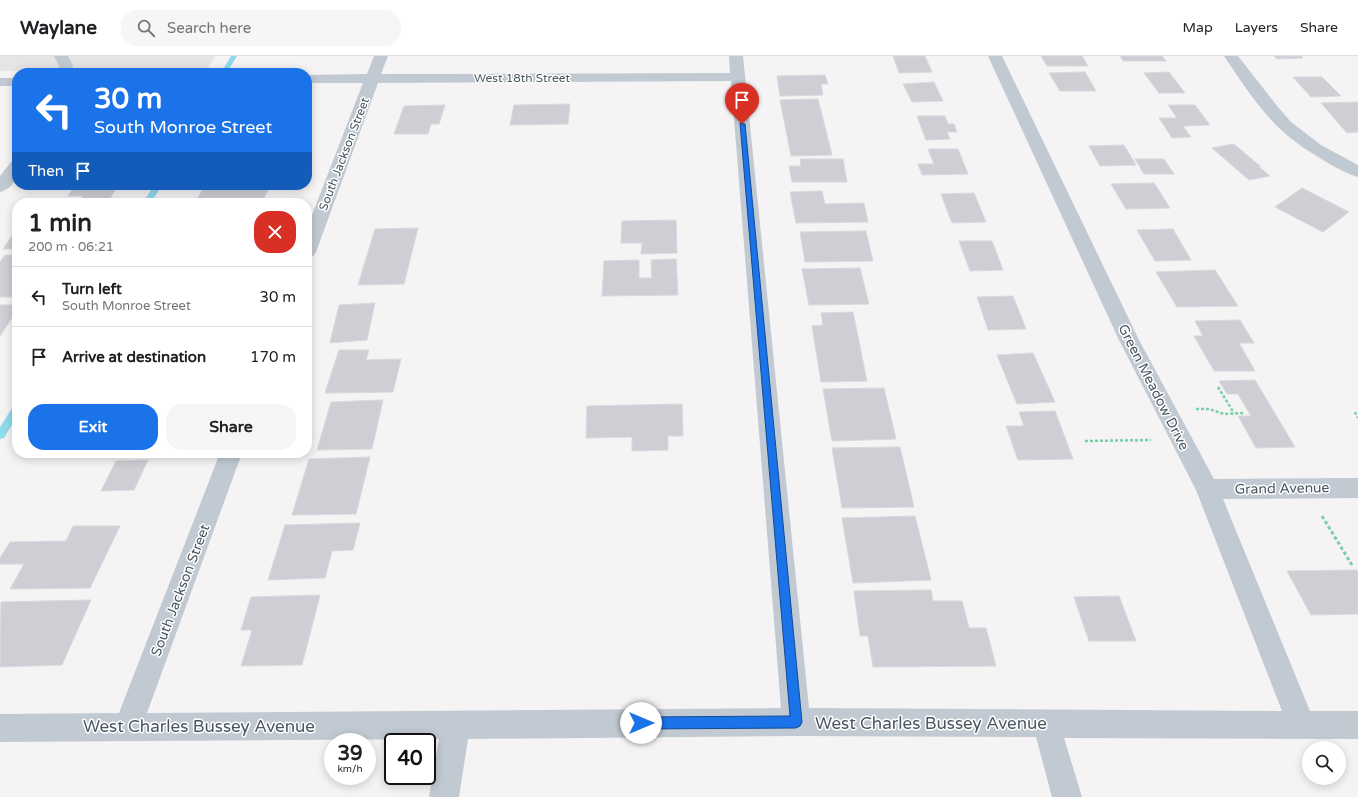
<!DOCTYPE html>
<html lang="en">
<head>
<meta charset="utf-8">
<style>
	body { margin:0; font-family:"Varela Round",sans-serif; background:#f6f6f6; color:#202124; height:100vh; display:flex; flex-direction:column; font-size:15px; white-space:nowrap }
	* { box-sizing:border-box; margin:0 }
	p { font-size:13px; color:#757577 }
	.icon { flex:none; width:22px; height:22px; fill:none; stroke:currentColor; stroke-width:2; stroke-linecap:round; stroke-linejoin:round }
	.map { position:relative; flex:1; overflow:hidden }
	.details { position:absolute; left:12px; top:142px; width:300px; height:260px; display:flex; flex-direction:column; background:#fff; border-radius:16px; box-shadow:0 2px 10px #0003 }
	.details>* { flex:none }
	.guide { position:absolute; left:12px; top:12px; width:300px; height:122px; border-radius:16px; box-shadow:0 2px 10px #0003; background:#1a73e8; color:#fff; overflow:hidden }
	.controls { position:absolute; left:1302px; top:685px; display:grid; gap:8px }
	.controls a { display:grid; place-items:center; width:44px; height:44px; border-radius:50%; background:#fff; box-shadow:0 2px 10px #0003; font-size:20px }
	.speed { position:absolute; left:324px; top:677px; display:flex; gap:8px; font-size:20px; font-weight:700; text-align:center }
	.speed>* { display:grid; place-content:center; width:52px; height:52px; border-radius:50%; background:#fff; box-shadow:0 2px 10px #0003; line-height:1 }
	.speed small { font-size:10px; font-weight:400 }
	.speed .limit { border:2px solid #111; border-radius:6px; background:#fff; color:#111 }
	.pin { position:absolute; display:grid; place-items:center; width:34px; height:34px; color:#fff; margin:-41px -17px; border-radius:50% 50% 50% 0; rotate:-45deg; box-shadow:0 0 4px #0007 }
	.pin .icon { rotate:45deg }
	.me { position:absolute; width:44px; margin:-22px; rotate:90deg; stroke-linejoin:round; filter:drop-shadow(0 0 3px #0008) }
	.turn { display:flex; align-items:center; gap:14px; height:84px; padding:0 16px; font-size:18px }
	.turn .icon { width:52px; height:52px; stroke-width:2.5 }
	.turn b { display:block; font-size:28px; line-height:34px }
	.then { display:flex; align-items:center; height:38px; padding:0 16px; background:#0003; gap:8px; font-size:15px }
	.round { display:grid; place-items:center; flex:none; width:42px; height:42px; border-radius:16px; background:#f6f6f6 }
	.overview { display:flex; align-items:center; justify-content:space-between; height:68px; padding:0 16px }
	h1 { font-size:24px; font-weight:700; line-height:30px }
	.primary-button { display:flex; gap:8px; margin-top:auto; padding:8px 16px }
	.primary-button a { flex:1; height:46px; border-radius:16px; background:#1a73e8; color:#fff; font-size:16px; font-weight:700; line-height:46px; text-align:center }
	.primary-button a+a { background:#f6f6f6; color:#202124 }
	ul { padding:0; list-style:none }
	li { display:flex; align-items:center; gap:12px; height:60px; padding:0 16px; border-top:1px solid #e0e0e0 }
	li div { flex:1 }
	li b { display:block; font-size:15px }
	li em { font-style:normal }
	header { display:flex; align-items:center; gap:24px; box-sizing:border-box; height:56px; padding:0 20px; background:#fff; border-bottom:1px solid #e0e0e0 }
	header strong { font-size:19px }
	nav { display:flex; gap:22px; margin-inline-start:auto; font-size:14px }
	.search { width:280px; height:36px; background:#f6f6f6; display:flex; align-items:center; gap:10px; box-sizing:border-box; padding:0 14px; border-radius:16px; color:#757577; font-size:15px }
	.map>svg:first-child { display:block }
</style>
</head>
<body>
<header>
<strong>Waylane</strong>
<div class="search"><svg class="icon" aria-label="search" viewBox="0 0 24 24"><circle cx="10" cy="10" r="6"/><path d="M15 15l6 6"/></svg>Search here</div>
<nav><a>Map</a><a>Layers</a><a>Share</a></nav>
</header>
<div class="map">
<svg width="1358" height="741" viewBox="0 0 1358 741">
	<rect width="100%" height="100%" fill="#f5f3f3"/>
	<path fill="#e6e4e5" d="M0,0H215L207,13L0,15Z"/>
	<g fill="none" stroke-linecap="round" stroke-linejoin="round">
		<path fill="#90daee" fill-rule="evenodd" d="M231,0H237L229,13H225L224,12Z
			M154,129H162L151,147H143Z
			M17,348V360L4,382L0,383V371L14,349Z"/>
	</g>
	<path fill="#cdcfd5" stroke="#d7d9de" d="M893,0H925L932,16L899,17Z
		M1041,0H1082L1088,10H1047Z
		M1120,0H1162L1166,5H1123Z
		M1274,0H1301L1303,2L1277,3Z
		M1085,16L1096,35H1060L1049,17Z
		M1169,16L1185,37H1159L1144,17Z
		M825,19L828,28H821L823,39L780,40L777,20Z
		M1293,21H1322L1341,40L1311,41Z
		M934,26L943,45L912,46L903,28Z
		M818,43L832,99L791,100L780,44Z
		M1358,46V76L1347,77L1321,47Z
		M570,48L568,68L510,69L514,49Z
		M445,49L439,68H431L428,78H394L404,50Z
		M1168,49H1195L1210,69L1183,70L1191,81L1172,82L1159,62H1177Z
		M917,60H945L948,68H954L957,76H947L950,83L926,84Z
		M1234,88L1261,111H1259L1270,120L1249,124L1212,92Z
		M1124,89L1136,109L1100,110L1089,90Z
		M928,93H958L968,118L922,119L918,108H934Z
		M800,103H843L847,126H792L789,110H801Z
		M1135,103H1164L1174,118H1144Z
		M1154,127L1170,152L1126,153L1111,128Z
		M75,129H118L108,146L90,147H79L83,140H68Z
		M270,129L262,147H195L204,131Z
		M1302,132L1349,156L1323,176L1275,151Z
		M822,135L825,148L864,147L868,166L796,167L790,136Z
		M974,137L986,166L952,167L941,138Z
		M676,164L677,197L641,198L642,187H621L622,165Z
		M418,172L404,228L358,229L375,173Z
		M1173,173L1191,204L1155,205L1137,174Z
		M866,175L873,205L805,206L800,176Z
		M12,180H17V193H3Z
		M959,185H992L1003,214L970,215Z
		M5,199H17V241H0V206Z
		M676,203L678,239L602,240L604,205L639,204V222H652L651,204Z
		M860,212L869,248L809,249L802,213Z
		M1215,214L1238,250L1177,251L1156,216Z
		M1013,240L1026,273L988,274L977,241Z
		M375,247L367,284L330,287L339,249Z
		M0,249H17V254L0,280Z
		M853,256L867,325L821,326L812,270L823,269L821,257Z
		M1240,264L1254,287H1239L1255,315H1214L1194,280H1203L1195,265Z
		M339,294H369L366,304L401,303L393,336L325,337Z
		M1033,297L1055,346L1017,348L997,299Z
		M1255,324L1295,391L1256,392L1238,360H1251L1238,338H1227L1219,325Z
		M884,332L896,383L832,385L823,333Z
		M383,344L372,393L317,394L331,346Z
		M682,348L683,380H668V394L632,395V381L586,382L587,350Z
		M1055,355L1073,403L1018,404L1006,370H1024L1019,356Z
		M900,391L914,451L842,452L832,392Z
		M370,401L356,458L292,459L309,403Z
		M148,404L134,434L101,435L116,405Z
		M915,460L931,524L853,527L842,462Z
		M360,467L353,494L332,495L325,522L268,524L285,469Z
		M73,470H120L90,532L10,533L24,508H0V502L10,486L66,485Z
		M1357,514L1358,516V558L1311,559L1287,515Z
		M931,534L933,545H962L969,572H986L996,610L873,611L868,580H860L854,535Z
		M320,539L302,609L241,610L252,574H241L251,541Z
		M1119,540L1136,585H1089L1074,541Z
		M91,544L62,609L0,611L1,546Z"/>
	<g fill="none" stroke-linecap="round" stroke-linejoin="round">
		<path stroke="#7ad0a6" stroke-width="2.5" stroke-dasharray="3 2" stroke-linecap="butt" d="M1218,331L1234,357
			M1196,353H1209L1224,358L1244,357
			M1355,356L1358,362
			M1085,385L1151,384"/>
		<path stroke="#7ad0a6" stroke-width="3" stroke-dasharray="3.5 2.5" stroke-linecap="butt" d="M1322,460L1352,509"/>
		<path fill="#c1cad2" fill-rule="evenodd" d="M54,0H68L73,10L71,17H57L59,10Z
			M374,0H388L381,18L730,17L729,0H743L809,652L1282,655L1196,434L1119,284L988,0H1002L1139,284L1214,423L1358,422V442L1223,443L1310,655H1358V683L1064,682L1082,741H1052L1036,681L796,680L468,683L459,741H429L439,683L0,686V658L119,657L220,397H242L147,657L781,652L731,25L378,27L316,196L313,200L307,202V172L363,27H307V19L367,18Z
			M1224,0H1238L1277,50L1291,66L1321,89L1358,109V121C1347,118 1337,112 1328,107C1311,97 1294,86 1280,73C1258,52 1241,25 1224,0Z
			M0,22H17V30H0Z
			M17,105C17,119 16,132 0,136V120L11,106Z"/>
	</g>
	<path fill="#1a73e8" stroke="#114b97" d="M740,67L745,68L802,666L800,670L796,672L641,673L637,671L636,667L637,663L641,661L790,660Z"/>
	<g text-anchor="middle" stroke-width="3" stroke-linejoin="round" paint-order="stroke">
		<g font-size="12" fill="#4a5661" stroke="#fff">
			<text x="522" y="26">West 18th Street</text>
			<text transform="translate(344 98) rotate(-69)" y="4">South Jackson Street</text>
		</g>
		<g font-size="14" fill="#4a5661" stroke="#fff">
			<text transform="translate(1154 331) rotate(63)" y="5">Green Meadow Drive</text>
			<text transform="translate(1282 432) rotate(-1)" y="5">Grand Avenue</text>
			<text transform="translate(180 534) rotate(-69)" y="5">South Jackson Street</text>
		</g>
		<g font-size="17" fill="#4a5661" stroke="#fff">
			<text x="931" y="673">West Charles Bussey Avenue</text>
			<text x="199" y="676">West Charles Bussey Avenue</text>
		</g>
	</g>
</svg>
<div class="controls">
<a><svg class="icon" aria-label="search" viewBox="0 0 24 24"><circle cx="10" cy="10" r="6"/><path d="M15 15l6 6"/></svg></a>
</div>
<div class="speed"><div>39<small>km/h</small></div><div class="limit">40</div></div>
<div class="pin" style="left:742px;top:68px;background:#d93025"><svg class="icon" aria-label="arrive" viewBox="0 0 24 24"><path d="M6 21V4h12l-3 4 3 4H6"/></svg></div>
<svg class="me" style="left:641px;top:667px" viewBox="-20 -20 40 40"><circle r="19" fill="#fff"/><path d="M0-13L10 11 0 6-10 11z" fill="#1a73e8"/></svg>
<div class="guide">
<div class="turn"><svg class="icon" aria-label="left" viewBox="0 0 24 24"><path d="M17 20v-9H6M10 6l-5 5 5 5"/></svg><div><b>30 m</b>South Monroe Street</div></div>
<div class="then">Then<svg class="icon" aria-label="arrive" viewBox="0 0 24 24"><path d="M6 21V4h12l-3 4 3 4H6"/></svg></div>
</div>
<section class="details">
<div class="overview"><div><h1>1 min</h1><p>200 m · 06:21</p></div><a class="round" style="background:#d93025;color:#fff"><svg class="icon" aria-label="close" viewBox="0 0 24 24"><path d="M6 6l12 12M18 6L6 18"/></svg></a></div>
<ul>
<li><svg class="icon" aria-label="left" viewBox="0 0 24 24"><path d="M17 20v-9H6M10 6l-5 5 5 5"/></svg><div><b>Turn left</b><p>South Monroe Street</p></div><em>30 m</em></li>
<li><svg class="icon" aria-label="arrive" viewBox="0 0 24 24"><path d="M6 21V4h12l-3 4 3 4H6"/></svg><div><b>Arrive at destination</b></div><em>170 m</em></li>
</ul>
<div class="primary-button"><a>Exit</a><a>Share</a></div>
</section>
</div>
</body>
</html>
